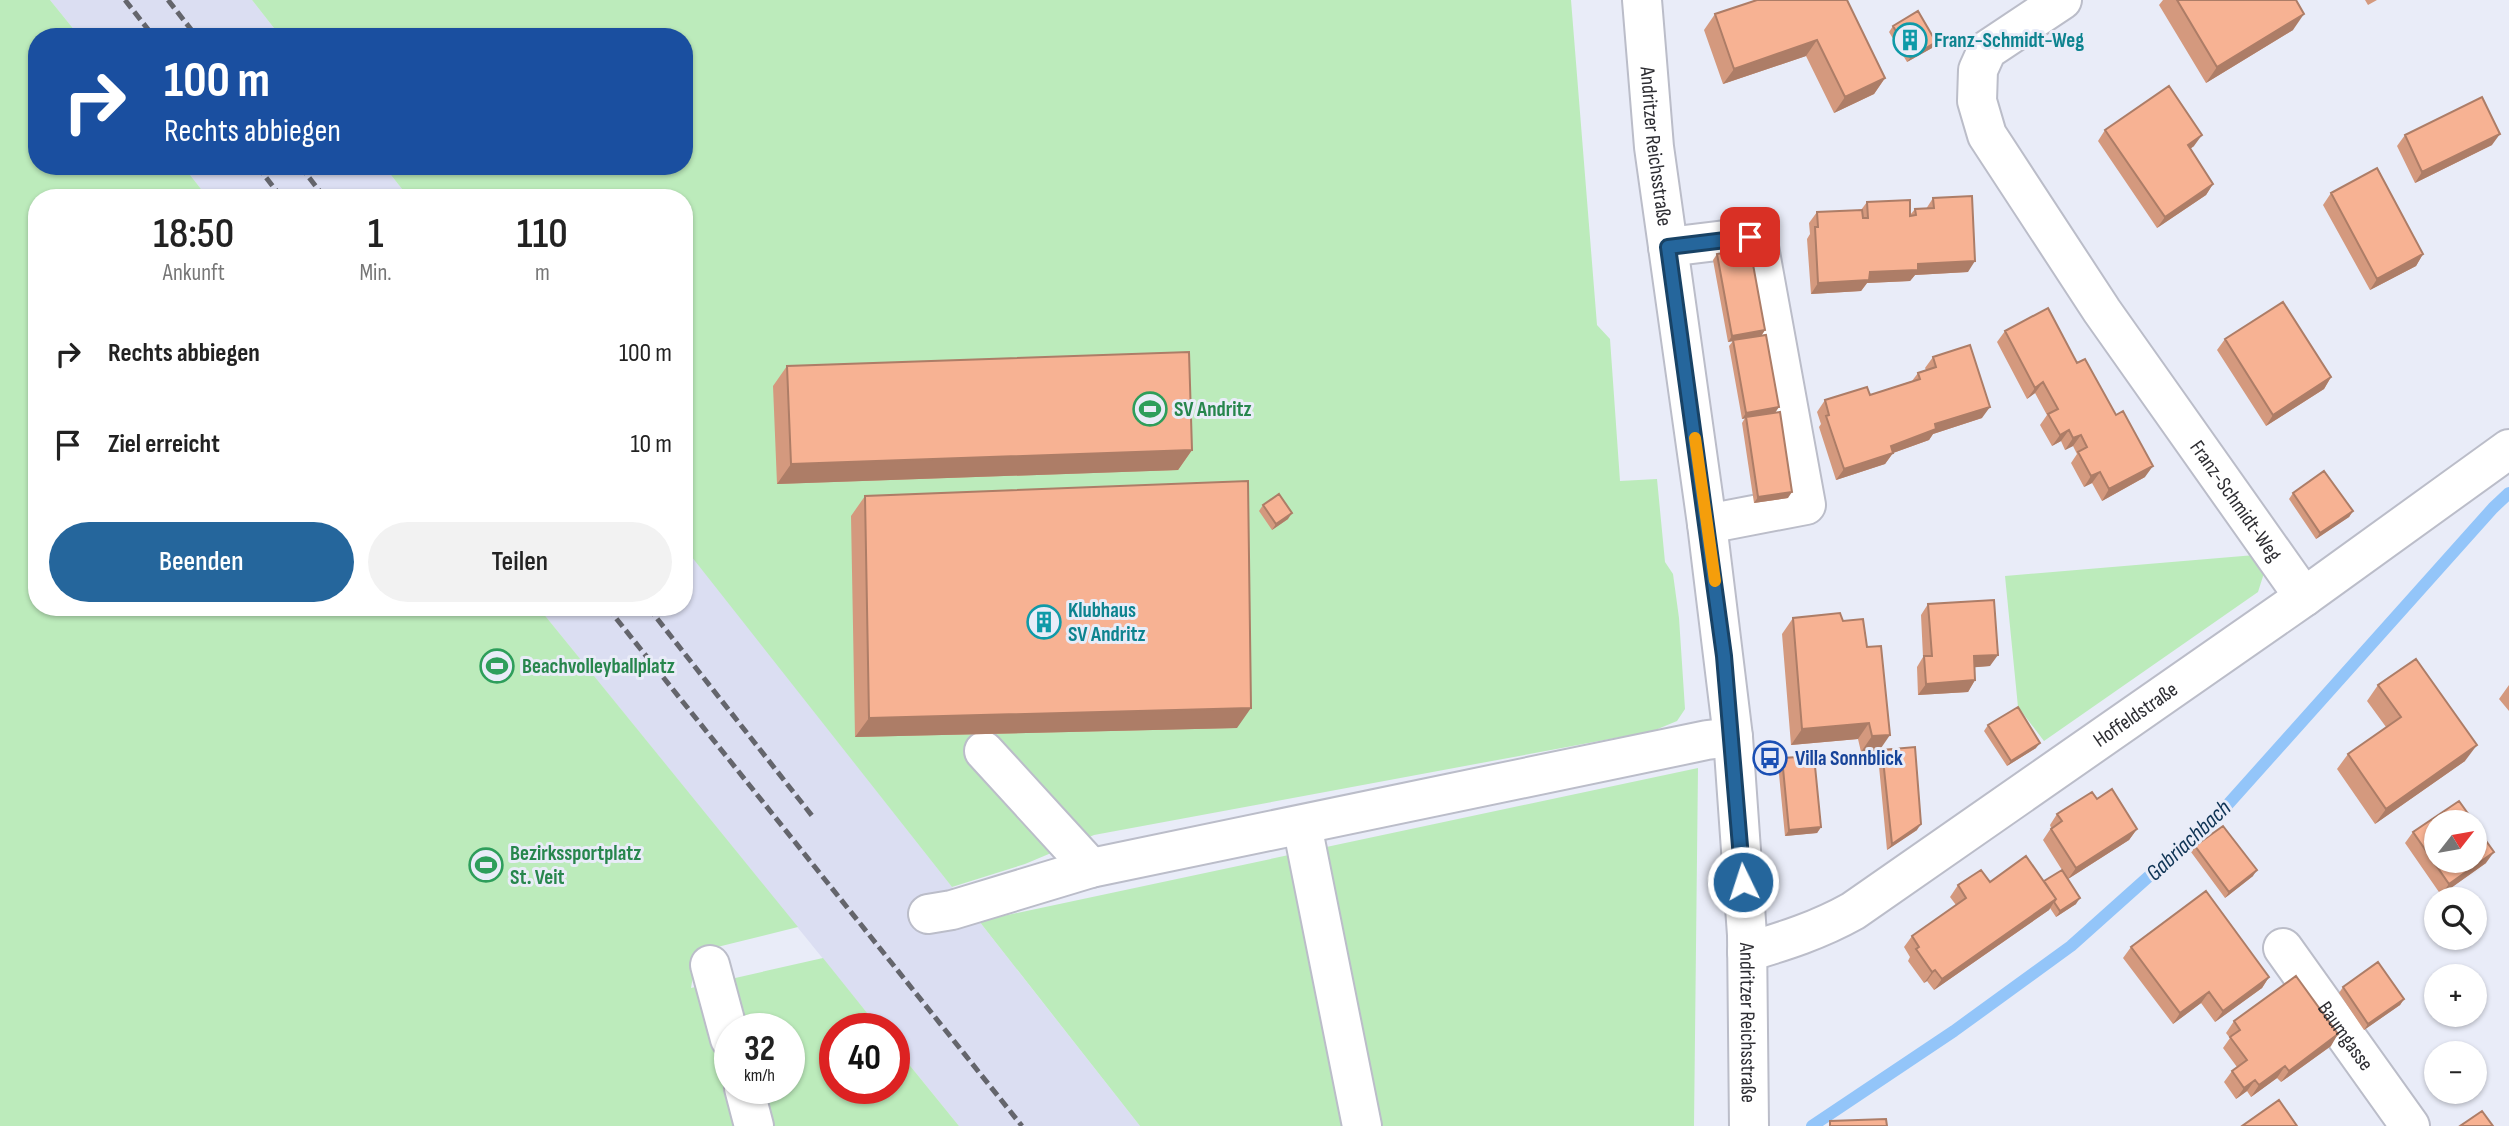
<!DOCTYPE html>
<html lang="de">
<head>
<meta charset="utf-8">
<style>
	body { margin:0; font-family:"Sofia Sans Condensed",sans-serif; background:#f2f2f2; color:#222; height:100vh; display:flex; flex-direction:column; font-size:26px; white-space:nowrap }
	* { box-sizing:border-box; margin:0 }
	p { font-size:23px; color:#767676 }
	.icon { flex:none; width:38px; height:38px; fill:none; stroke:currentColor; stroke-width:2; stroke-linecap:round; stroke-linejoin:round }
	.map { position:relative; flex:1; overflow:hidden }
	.sheet { position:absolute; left:28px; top:189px; width:665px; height:427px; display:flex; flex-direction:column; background:#fff; border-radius:28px; box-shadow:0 2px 5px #0004 }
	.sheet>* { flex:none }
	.guide { position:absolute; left:28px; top:28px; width:665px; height:147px; border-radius:28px; box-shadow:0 2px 5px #0004; background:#1a4fa0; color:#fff; overflow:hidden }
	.needle { width:46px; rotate:59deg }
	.buttons { position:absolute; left:2424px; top:810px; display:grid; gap:14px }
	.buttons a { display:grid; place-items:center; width:63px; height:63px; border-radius:50%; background:#fff; box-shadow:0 2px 5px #0004; font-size:35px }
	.speed { position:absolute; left:714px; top:1013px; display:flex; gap:14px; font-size:35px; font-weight:700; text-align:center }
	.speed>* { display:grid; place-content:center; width:91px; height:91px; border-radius:50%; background:#fff; box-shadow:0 2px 5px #0004; line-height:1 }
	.speed small { font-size:18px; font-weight:400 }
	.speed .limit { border:10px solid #d22; background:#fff; color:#111 }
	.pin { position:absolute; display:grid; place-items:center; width:60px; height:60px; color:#fff; margin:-30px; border-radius:14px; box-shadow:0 4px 10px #0006 }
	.me { position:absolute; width:77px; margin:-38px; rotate:356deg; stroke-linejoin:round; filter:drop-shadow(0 0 5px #0008) }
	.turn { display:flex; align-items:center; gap:24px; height:147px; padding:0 21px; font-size:32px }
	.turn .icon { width:91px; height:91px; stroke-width:2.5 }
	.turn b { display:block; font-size:49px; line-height:60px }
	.eta { display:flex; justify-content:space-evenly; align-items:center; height:119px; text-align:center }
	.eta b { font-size:42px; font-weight:600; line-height:49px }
	.primary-button { display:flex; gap:14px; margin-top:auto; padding:14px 21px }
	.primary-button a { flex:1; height:80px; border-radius:42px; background:#25669c; color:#fff; font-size:28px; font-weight:600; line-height:80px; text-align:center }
	.primary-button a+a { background:#f2f2f2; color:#222 }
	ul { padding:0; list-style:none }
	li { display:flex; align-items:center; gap:21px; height:91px; padding:0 21px }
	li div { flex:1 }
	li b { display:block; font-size:26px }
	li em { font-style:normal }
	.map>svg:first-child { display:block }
</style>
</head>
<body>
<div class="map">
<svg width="2509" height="1126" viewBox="0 0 2509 1126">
	<rect width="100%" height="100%" fill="#e9ecf8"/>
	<path fill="#dbdef2" d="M50,0H252L281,37H80Z
		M183,166H384L409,198H208Z
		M684,546L1140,1126H959L894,1046V1029H880L538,607H684Z"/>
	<path fill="#bcebbb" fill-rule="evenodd" d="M0,0H50L80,37H37V166H183L208,198H37V607H538L798,927L697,952L691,988L823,958L880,1029H835V1088H894V1046L959,1126H0ZM730,1029H789V1088H730Z
		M252,0H1571L1597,325L1610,339L1620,481L1657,479L1665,562L1673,574L1679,618L1685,709L1677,721L1653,731L1094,835L1025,864L952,887L684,547V198H409L384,166H684V37H281Z
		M2255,555L2265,570L2258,592L2044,741L2018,707L2005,576Z
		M1698,768L1694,1126H1140L979,921Z"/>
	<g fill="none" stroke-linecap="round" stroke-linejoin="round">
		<path stroke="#93c5f9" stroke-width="12" d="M1812,1126L1954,1031L2071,946L2222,811L2493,508L2509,493"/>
		<defs>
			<g id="minor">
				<path id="s1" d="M1642,0L1654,147L1707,524L1733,737L1747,935L1749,1126"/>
				<path id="s2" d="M2062,0L1987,50L1978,70L1977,101L1987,135L2102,311L2304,597"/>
				<path d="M1668,247L1750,237L1759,247L1806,505L1707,524"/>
				<path d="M984,751L1091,868"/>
				<path d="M1302,825L1362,1126"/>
				<path d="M928,914L952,910L1091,868L1707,740L1733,737"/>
				<path id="s3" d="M2283,948L2410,1126"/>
				<path id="s4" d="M1747,952C1785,941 1819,930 1853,911L2304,597L2509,449"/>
				<path d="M710,965L730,1039"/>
				<path d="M744,1088L754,1126"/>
			</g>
		</defs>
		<use href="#minor" stroke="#bbbdc9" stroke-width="42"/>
		<use href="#minor" stroke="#fff" stroke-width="38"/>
		<path stroke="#64656c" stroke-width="5" stroke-dasharray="10 5" stroke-linecap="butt" d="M125,0L154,37
			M168,0L197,37
			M257,166L282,198
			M300,166L325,198
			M607,607L1022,1126
			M648,607L813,817"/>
	</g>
	<path fill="#d4997e" d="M1757,0L1885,78L1874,94L1834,113L1806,56L1723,84L1704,30L1715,14Z
		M2163,0H2296L2293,30L2206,83L2159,5Z
		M2365,0H2377L2368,5Z
		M1893,26L1932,48L1907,62L1889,32Z
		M2105,130L2194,146L2190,149L2213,184L2206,195L2157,228L2098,141Z
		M2405,135L2492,145L2415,183L2397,146Z
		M2331,193L2423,254L2416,266L2370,290L2323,205Z
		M1933,198L1968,272L1915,275L1910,281L1867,283L1861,291L1811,294L1807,239L1810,234L1809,223L1817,212L1861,210L1867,202L1910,215L1915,209H1926Z
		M1717,254L1765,330L1761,336L1775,413L1788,498L1754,503L1742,423L1745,418L1742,419L1729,346L1733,341L1728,342L1713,260Z
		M2005,331L2077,363L2145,477L2102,501L2092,483L2084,487L2071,463L2077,454L2073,446L2065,450L2061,441L2052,446L2040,425L2047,415L2035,393L2027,399L1997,342Z
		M2225,339L2331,377L2324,389L2266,426L2217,350Z
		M1933,357L1982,418L1933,434L1929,440L1893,453L1885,464L1836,480L1819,427L1821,424L1817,412L1825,400L1870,395L1912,381L1918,373L1926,370L1925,368Z
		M787,366L1192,450L1178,470L777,484L773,386Z
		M2293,493L2353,511L2349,517L2316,539L2289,499Z
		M865,496L1237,728L855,737L851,516Z
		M1263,505L1288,519L1272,530L1259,511Z
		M1928,604L1990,666L1975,667V680L1968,692L1918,695L1917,667L1923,657L1921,615Z
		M1840,613L1879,751L1861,752L1858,739L1791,745L1782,634L1793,618Z
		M2378,685L2465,761L2375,824L2337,769L2348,754L2386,727L2367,701Z
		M2509,685V711L2499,699Z
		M1988,725L2036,748L2007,766L1984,731Z
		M1882,750L1917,830L1887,850L1878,756Z
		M1782,758L1821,827L1817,833L1785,836L1778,764Z
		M2097,799L2137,829L2129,840L2068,879L2076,904L2056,917L2050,908L2049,910L1934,990L1927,981L1924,983L1908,961L1910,957L1904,947L1912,936L1956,905L1950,897L1958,885L1990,882L2044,881L2062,870L2043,840L2051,828L2050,825L2057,814Z
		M2413,832L2486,863L2441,895L2405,843Z
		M2195,846L2253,876L2225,898L2191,852Z
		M2131,947L2269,977L2262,988L2215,1022L2201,1003L2173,1024L2123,958Z
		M2343,987L2404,999L2400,1005L2364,1030L2339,993Z
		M2234,1021L2331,1046L2281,1082L2277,1078L2251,1097L2247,1091L2236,1099L2224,1082L2232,1071L2237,1067L2223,1048L2230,1038L2226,1033Z"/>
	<path fill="#ad7d67" d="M2304,14L2293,30L2206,83L2217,67Z
		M1817,40L1806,56L1723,84L1734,69Z
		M1936,42L1932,48L1907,62L1911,57Z
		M1885,78L1874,94L1834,113L1845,97Z
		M2500,134L2492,145L2415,183L2422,172Z
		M2202,135L2194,146L2180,156L2188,145Z
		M2213,184L2206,195L2157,228L2165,217Z
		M2423,254L2416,266L2370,290L2377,279Z
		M1975,261L1968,272L1915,275L1910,281L1867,283L1861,291L1811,294L1818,283L1870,272L1918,264Z
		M1765,330L1761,336L1728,342L1732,336Z
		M2331,377L2324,389L2266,426L2273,415Z
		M2043,382L2035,393L2027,399L2035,388Z
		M1779,407L1775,413L1742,419L1746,413Z
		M1990,407L1982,418L1933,434L1929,440L1893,453L1885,464L1836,480L1844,469L1935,424Z
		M2069,430L2061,441L2052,446L2060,435Z
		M2081,435L2073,446L2065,450L2073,438Z
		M1192,450L1178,470L777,484L791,464Z
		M2153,466L2145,477L2102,501L2109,489Z
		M2100,472L2092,483L2084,487L2091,476Z
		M1792,492L1788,498L1754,503L1758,497Z
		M2353,511L2349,517L2316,539L2320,533Z
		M1292,513L1288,519L1272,530L1276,524Z
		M1998,655L1990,666L1966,668L1974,656Z
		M1975,680L1968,692L1918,695L1926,684Z
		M1251,708L1237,728L855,737L869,718Z
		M1869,723L1858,739L1791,745L1802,729Z
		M1890,735L1879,751L1861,752L1872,736Z
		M2040,743L2036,748L2007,766L2011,761Z
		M2477,745L2465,761L2375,824L2386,809Z
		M1921,824L1917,830L1887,850L1892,844Z
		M1821,827L1817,833L1785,836L1789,830Z
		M2137,829L2129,840L2068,879L2076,868Z
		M2494,852L2486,863L2441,895L2449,884Z
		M2257,870L2253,876L2225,898L2229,892Z
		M2080,898L2076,904L2056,917L2060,911Z
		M2056,899L2049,910L1934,990L1942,979Z
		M1935,970L1927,981L1924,983L1932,972Z
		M2269,977L2262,988L2215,1022L2223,1011Z
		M2209,992L2201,1003L2173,1024L2180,1013Z
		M2404,999L2400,1005L2364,1030L2368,1024Z
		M2338,1034L2331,1046L2281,1082L2289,1071Z
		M2285,1066L2277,1078L2251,1097L2259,1085Z
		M2255,1080L2247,1091L2236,1099L2244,1088Z"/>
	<path fill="#f7b293" stroke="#ad7d67" stroke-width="2" d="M1757,0H1847L1885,78L1845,97L1817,40L1734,69L1715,14Z
		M2177,0H2296L2304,14L2217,67Z
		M1918,11L1936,42L1911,57L1893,26Z
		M2169,86L2202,135L2188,145L2213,184L2165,217L2105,130Z
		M2482,97L2500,134L2422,172L2405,135Z
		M2377,168L2423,254L2377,279L2331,193Z
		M1972,196L1975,261L1918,264V270L1870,272L1869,280L1818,283L1815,227H1818L1817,212L1862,210L1863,218H1868L1867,202L1910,200V216L1916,215L1915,209L1934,208L1933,198Z
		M1750,248L1765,330L1732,336L1717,254Z
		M2283,302L2331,377L2273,415L2225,339Z
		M2048,308L2077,363L2085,359L2116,415L2123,411L2153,466L2109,489L2100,472L2091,476L2078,452L2087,447L2081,435L2073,438L2069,430L2060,435L2048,414L2058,409L2043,382L2035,388L2005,331Z
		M1766,335L1779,407L1746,413L1733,340Z
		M1970,345L1990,407L1935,424L1936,429L1891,446L1893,453L1844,469L1826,416L1829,415L1825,400L1867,387L1870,395L1920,379L1918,373L1936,367L1933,357Z
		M1189,352L1192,450L791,464L787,366Z
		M1780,412L1792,492L1758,497L1746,417Z
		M2324,471L2353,511L2320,533L2293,493Z
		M1248,481L1251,708L869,718L865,496Z
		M1279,494L1292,513L1276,524L1263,505Z
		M1994,600L1998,655L1974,656L1975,680L1926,684L1924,656H1932L1928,604Z
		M1840,613L1843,621L1863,619L1867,647L1881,646L1890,735L1872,736L1869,723L1802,729L1793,618Z
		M2416,659L2477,745L2386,809L2348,754L2401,717L2378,685Z
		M2018,707L2040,743L2011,761L1988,725Z
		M1915,747L1921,824L1892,844L1882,750Z
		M1814,756L1821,827L1789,830L1782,758Z
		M2112,789L2137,829L2076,868L2051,829L2062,821L2057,814L2092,792L2097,799Z
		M2459,801L2474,822H2436V861H2474V824L2494,852L2449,884L2413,832Z
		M2223,826L2257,870L2229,892L2195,846Z
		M2026,856L2056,899L1942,979L1935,970L1932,972L1916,949L1919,947L1912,936L1966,898L1958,885L1981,870L1990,882Z
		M2062,870L2080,898L2060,911L2054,902L2056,899L2044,881Z
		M2206,891L2269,977L2223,1011L2209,992L2180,1013L2131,947Z
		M2378,962L2404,999L2368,1024L2343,987Z
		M2296,976L2338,1034L2289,1071L2285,1066L2259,1085L2255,1080L2244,1088L2232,1071L2247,1060L2230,1037L2240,1030L2234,1021Z
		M2279,1100L2297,1126H2242Z
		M2482,1111L2493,1126H2460Z
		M1886,1119L1887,1126H1830V1121Z"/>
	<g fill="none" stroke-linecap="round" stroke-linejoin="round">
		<defs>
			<path id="route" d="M1743,882L1724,656L1668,247L1750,237"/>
		</defs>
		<use href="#route" stroke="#184265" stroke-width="18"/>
		<use href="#route" stroke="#25669c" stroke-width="12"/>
		<path stroke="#f59e0b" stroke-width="12" d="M1695,438L1715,581"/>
	</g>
	<defs>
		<symbol id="building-ring" viewBox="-11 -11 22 22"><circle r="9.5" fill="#e9ecf8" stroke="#0f9aa8" stroke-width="1.5"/><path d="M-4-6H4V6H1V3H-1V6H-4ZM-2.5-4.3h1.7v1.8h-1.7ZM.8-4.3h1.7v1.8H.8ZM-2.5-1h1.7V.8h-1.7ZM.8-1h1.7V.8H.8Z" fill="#0f9aa8"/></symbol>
		<symbol id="stadium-ring" viewBox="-11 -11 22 22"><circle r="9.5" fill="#e9ecf8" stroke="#2e9e5b" stroke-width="1.5"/><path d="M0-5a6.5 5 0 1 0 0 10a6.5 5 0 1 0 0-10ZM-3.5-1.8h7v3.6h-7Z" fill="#2e9e5b"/></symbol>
		<symbol id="bus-ring" viewBox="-11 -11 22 22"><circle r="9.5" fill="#e9ecf8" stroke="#1a4fb4" stroke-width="1.5"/><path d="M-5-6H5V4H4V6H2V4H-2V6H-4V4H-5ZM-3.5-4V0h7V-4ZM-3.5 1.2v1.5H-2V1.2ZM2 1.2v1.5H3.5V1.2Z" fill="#1a4fb4"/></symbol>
	</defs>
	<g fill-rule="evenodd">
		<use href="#building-ring" x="1891" y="21" width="38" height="38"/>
		<use href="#stadium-ring" x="1131" y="390" width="38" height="38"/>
		<use href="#building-ring" x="1025" y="603" width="38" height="38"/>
		<use href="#stadium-ring" x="478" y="647" width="38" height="38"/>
		<use href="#bus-ring" x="1751" y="739" width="38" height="38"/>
		<use href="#stadium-ring" x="467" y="846" width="38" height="38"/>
	</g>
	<g text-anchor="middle" stroke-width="6" stroke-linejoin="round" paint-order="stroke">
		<g font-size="21" font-weight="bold" fill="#0d838f" stroke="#e9ecf8" text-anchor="start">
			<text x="1934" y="47">Franz-Schmidt-Weg</text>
			<text x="1068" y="617">Klubhaus<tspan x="1068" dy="24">SV Andritz</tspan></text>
		</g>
		<g font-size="21" fill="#2d2d32" stroke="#e9ecf8">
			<text dy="7" stroke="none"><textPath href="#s1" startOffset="147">Andritzer Reichsstraße</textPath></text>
			<text dy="7" stroke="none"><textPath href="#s2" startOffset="621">Franz-Schmidt-Weg</textPath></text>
			<text dy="7" stroke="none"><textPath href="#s4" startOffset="458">Hoffeldstraße</textPath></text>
			<text dy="7" stroke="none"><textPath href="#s1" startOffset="1029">Andritzer Reichsstraße</textPath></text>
			<text dy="7" stroke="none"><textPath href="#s3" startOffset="108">Baumgasse</textPath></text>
		</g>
		<g font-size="21" font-weight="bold" fill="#27864d" stroke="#e9ecf8" text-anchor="start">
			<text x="1174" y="416">SV Andritz</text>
			<text x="522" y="673">Beachvolleyballplatz</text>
			<text x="510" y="860">Bezirkssportplatz<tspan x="510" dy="24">St. Veit</tspan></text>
		</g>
		<g font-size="21" font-weight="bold" fill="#164399" stroke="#e9ecf8" text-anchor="start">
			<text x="1795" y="765">Villa Sonnblick</text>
		</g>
		<g font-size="23" font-style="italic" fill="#0f3455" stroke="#e9ecf8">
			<text transform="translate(2188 840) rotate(-43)" y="8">Gabriachbach</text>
		</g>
	</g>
</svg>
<div class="buttons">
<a><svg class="needle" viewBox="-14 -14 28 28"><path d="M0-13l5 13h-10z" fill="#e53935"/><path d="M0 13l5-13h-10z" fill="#767676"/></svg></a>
<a><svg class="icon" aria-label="search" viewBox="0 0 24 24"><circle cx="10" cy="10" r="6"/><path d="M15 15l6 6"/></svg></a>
<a>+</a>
<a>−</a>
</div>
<div class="speed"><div>32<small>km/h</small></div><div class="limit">40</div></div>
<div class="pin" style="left:1750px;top:237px;background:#d93025"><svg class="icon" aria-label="arrive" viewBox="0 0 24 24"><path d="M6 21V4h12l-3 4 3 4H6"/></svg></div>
<svg class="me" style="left:1743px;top:882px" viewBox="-20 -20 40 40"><circle r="17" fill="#25669c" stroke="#fff" stroke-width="3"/><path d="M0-11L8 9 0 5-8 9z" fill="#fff"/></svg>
<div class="guide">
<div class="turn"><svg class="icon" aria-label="right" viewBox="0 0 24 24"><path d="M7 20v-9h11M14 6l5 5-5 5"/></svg><div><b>100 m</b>Rechts abbiegen</div></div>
</div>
<section class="sheet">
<div class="eta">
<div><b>18:50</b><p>Ankunft</p></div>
<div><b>1</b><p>Min.</p></div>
<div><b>110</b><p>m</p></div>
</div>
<ul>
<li><svg class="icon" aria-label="right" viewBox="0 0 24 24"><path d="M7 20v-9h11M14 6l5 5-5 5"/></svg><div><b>Rechts abbiegen</b></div><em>100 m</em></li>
<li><svg class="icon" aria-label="arrive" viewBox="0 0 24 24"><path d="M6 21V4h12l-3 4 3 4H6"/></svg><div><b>Ziel erreicht</b></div><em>10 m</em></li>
</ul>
<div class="primary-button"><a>Beenden</a><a>Teilen</a></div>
</section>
</div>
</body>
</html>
